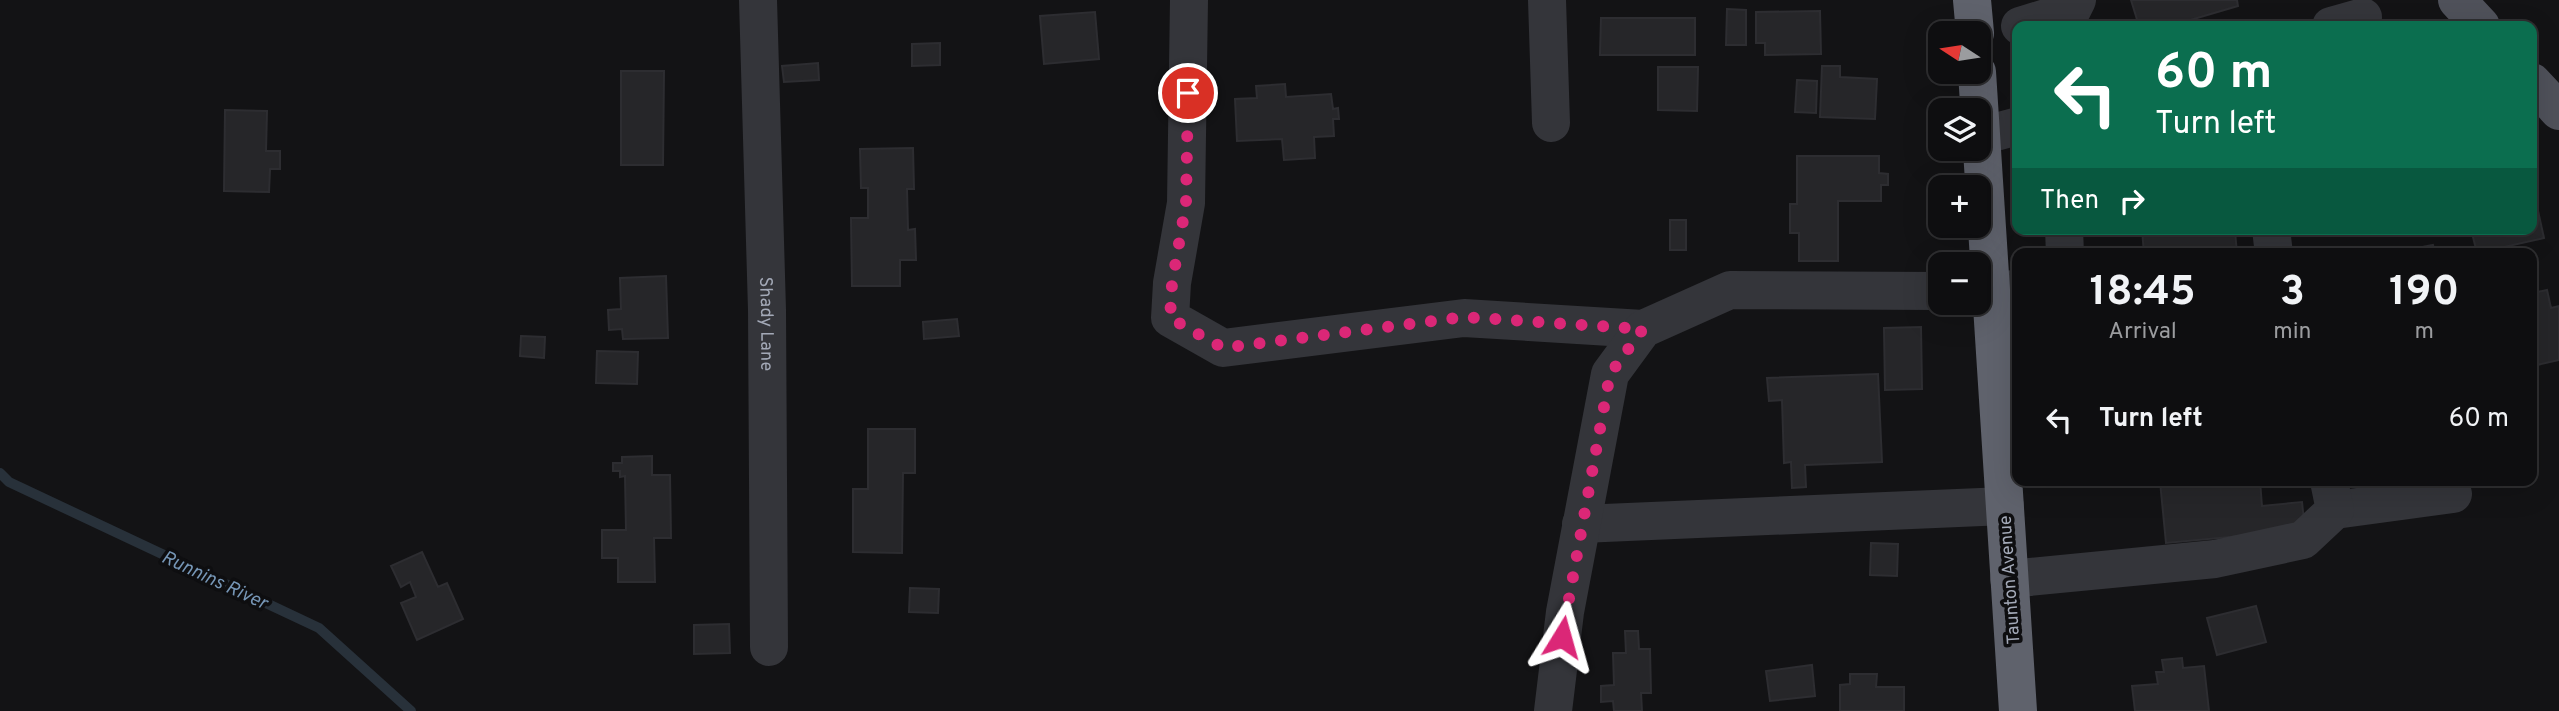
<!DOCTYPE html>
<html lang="en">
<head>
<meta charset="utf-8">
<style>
	body { margin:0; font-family:Overpass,sans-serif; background:#1c1c1e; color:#f1f3f6; height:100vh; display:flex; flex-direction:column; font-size:26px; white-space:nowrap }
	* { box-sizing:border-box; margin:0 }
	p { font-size:23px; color:#9b9c9f }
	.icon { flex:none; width:38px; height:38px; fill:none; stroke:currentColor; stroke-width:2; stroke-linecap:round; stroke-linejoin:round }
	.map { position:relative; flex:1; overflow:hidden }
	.sheet { position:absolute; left:2012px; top:248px; width:525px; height:238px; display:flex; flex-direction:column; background:#0e0e10; border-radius:14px; box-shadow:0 7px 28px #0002,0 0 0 2px #2e2e30 }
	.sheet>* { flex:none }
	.guide { position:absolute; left:2012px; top:21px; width:525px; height:214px; border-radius:14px; box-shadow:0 7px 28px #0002,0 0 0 2px #2e2e30; background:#0b6e4f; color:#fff; overflow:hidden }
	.needle { width:46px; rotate:282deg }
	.buttons { position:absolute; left:1928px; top:21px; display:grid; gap:14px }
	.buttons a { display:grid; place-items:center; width:63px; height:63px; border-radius:14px; background:#0e0e10; box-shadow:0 7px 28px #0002,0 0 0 2px #2e2e30; font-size:35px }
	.pin { position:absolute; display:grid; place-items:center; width:60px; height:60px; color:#fff; margin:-30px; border:4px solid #fff; border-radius:50%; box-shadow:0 2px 7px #0007 }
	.me { position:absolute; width:77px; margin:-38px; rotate:8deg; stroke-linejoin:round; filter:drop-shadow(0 0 5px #0008) }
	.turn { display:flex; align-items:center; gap:24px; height:147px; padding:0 28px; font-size:32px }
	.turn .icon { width:91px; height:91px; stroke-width:2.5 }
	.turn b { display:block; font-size:49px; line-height:60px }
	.then { display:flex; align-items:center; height:66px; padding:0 28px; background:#0003; gap:14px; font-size:26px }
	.eta { display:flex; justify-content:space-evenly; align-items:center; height:119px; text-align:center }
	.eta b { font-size:42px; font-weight:700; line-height:49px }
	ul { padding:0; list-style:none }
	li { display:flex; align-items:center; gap:21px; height:105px; padding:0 28px }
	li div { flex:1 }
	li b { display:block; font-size:26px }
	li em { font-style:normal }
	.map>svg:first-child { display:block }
</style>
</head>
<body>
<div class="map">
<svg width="2559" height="711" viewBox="0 0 2559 711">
	<rect width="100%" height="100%" fill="#131315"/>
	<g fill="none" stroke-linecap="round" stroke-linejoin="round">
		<path stroke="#28313a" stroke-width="10" d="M0,473L9,482L319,628L411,711"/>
	</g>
	<path fill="#262629" stroke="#2d2d31" stroke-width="2" d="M2131,0H2237L2238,6L2170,26H2139Z
		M1727,9L1746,10V45H1726Z
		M1820,11L1821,54L1765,55V43H1756V12Z
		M1095,12L1099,59L1044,64L1040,16Z
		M1601,18H1695V55H1600Z
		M940,43V65L912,66V44Z
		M818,63L819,80L784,82L782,66Z
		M1822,66H1840V77L1877,79L1875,119L1820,117Z
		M1658,67H1698L1697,111L1658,110Z
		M621,71H664L663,165H621Z
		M1797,80L1817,81L1816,113L1795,112Z
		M1285,84L1286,97L1331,94L1333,109L1338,108L1339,119H1333L1334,136L1314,137L1315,158L1284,160L1282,139L1237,141L1235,99L1257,98L1256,86Z
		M225,110L267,111L266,151H280V169H270L269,192L224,191Z
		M913,148L914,189H907L908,230L915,229L916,260H900V286H852L851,218H868V188H861L860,149Z
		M1797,156H1879V173L1888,174V185H1881V201H1838V261H1799V233H1790V204H1797Z
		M2533,188L2544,238L2477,253L2471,229H2532Z
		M1670,220H1686V250H1670Z
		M2142,229L2235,231L2237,254H2144Z
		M2433,245L2435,254L2391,253Z
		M666,276L668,338L623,339L622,329L609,330L608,310L621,309L620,278Z
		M2547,290L2551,308L2559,306V360L2537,365L2532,343V293Z
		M957,319L959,336L924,339L923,322Z
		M1921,327L1922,389L1885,390L1884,328Z
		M521,336L545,337L544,358L520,356Z
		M597,351L638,352L637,384L596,383Z
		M1878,374L1882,462L1805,465L1806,487L1792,488L1791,462L1784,463L1782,400L1769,401L1767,378Z
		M868,429H915V473H903L902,553L853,552V489H868Z
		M652,456V475H670L671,538H654L655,582H618V558H602V530H626L625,476L620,477V471H613V463H622V457Z
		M2160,481H2260L2262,506L2302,502L2305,530L2166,543Z
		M1871,543L1898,544L1897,576L1870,575Z
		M422,552L438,587L447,583L463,619L417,640L401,603L416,597L410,582L401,587L391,566Z
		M910,588L939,589L938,613L909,612Z
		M2256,606L2266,642L2217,655L2207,618Z
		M729,624L730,653L694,654V625Z
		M1625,631H1638L1639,649H1650L1651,693H1641L1642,711H1614L1613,701L1601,702V686L1614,685L1613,653H1626Z
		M2182,658L2183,668L2204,666L2209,711H2135L2132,686L2158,684L2156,672H2164L2162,660Z
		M1812,665L1815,696L1770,701L1766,671Z
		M1850,674H1877L1876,687H1904V711H1840V685L1850,684Z"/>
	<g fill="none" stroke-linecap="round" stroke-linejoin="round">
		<g stroke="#34353a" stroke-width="38">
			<path id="s1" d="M758,0L767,310L769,647"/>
			<path d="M1189,0L1186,203L1172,283L1170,318L1223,348L1464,318L1643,329"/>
			<path d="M1547,0L1551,123"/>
			<path d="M2020,26L2072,10L2077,0"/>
			<path d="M2331,26L2363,17"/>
			<path d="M1981,136L2018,126"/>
			<path d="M2064,229L2065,254"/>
			<path d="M2271,229L2274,254"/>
			<path d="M1979,291L2018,289"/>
			<path d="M2335,510L2453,494"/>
			<path d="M1581,524L2005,506"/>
			<path d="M2009,579L2215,559L2303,540L2335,510L2329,481"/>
			<path d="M1553,711L1565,612L1610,374L1643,329L1730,290L1941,291"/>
		</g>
		<path stroke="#4f515a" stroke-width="38" d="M2457,0L2481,26
			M2532,82L2559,111"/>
		<path stroke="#5f626c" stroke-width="38" d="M1972,0L1975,33
			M1977,72L2018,711"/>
	</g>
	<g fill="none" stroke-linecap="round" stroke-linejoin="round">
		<path stroke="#db2777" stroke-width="12" stroke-dasharray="0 21.6" d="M1188,93L1186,203L1172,284L1170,318L1223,348L1464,317L1643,329L1610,374L1562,637"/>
	</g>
	<g text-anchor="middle" stroke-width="7" stroke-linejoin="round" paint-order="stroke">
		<g font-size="18" fill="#a3a9b7" stroke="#0e0e10">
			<text dy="6" stroke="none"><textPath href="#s1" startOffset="324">Shady Lane</textPath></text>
			<text transform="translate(2009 580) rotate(-94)" y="6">Taunton Avenue</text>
		</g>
		<g font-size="19" font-style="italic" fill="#7696b6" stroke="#0e0e10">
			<text transform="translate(215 579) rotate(25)" y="7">Runnins River</text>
		</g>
	</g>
</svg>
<div class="buttons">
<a><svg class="needle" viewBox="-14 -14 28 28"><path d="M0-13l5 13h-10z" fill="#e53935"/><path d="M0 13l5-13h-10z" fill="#9b9c9f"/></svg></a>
<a><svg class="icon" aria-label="layers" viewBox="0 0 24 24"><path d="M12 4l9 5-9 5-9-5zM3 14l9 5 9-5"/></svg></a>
<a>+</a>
<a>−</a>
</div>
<div class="pin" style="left:1188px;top:93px;background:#d93025"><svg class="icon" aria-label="arrive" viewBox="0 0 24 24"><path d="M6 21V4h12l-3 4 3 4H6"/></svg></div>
<svg class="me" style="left:1562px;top:637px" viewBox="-20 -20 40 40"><path d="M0-17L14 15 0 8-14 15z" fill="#db2777" stroke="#fff" stroke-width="4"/></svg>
<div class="guide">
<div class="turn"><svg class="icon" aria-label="left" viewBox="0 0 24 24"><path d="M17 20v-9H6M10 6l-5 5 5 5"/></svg><div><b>60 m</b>Turn left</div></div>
<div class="then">Then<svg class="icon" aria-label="right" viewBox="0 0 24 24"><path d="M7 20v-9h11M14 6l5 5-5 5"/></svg></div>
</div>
<section class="sheet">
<div class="eta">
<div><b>18:45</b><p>Arrival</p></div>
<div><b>3</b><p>min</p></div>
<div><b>190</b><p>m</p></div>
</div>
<ul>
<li><svg class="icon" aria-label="left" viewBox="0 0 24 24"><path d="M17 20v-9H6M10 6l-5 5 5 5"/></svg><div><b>Turn left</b></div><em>60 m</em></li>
</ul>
</section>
</div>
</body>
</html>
